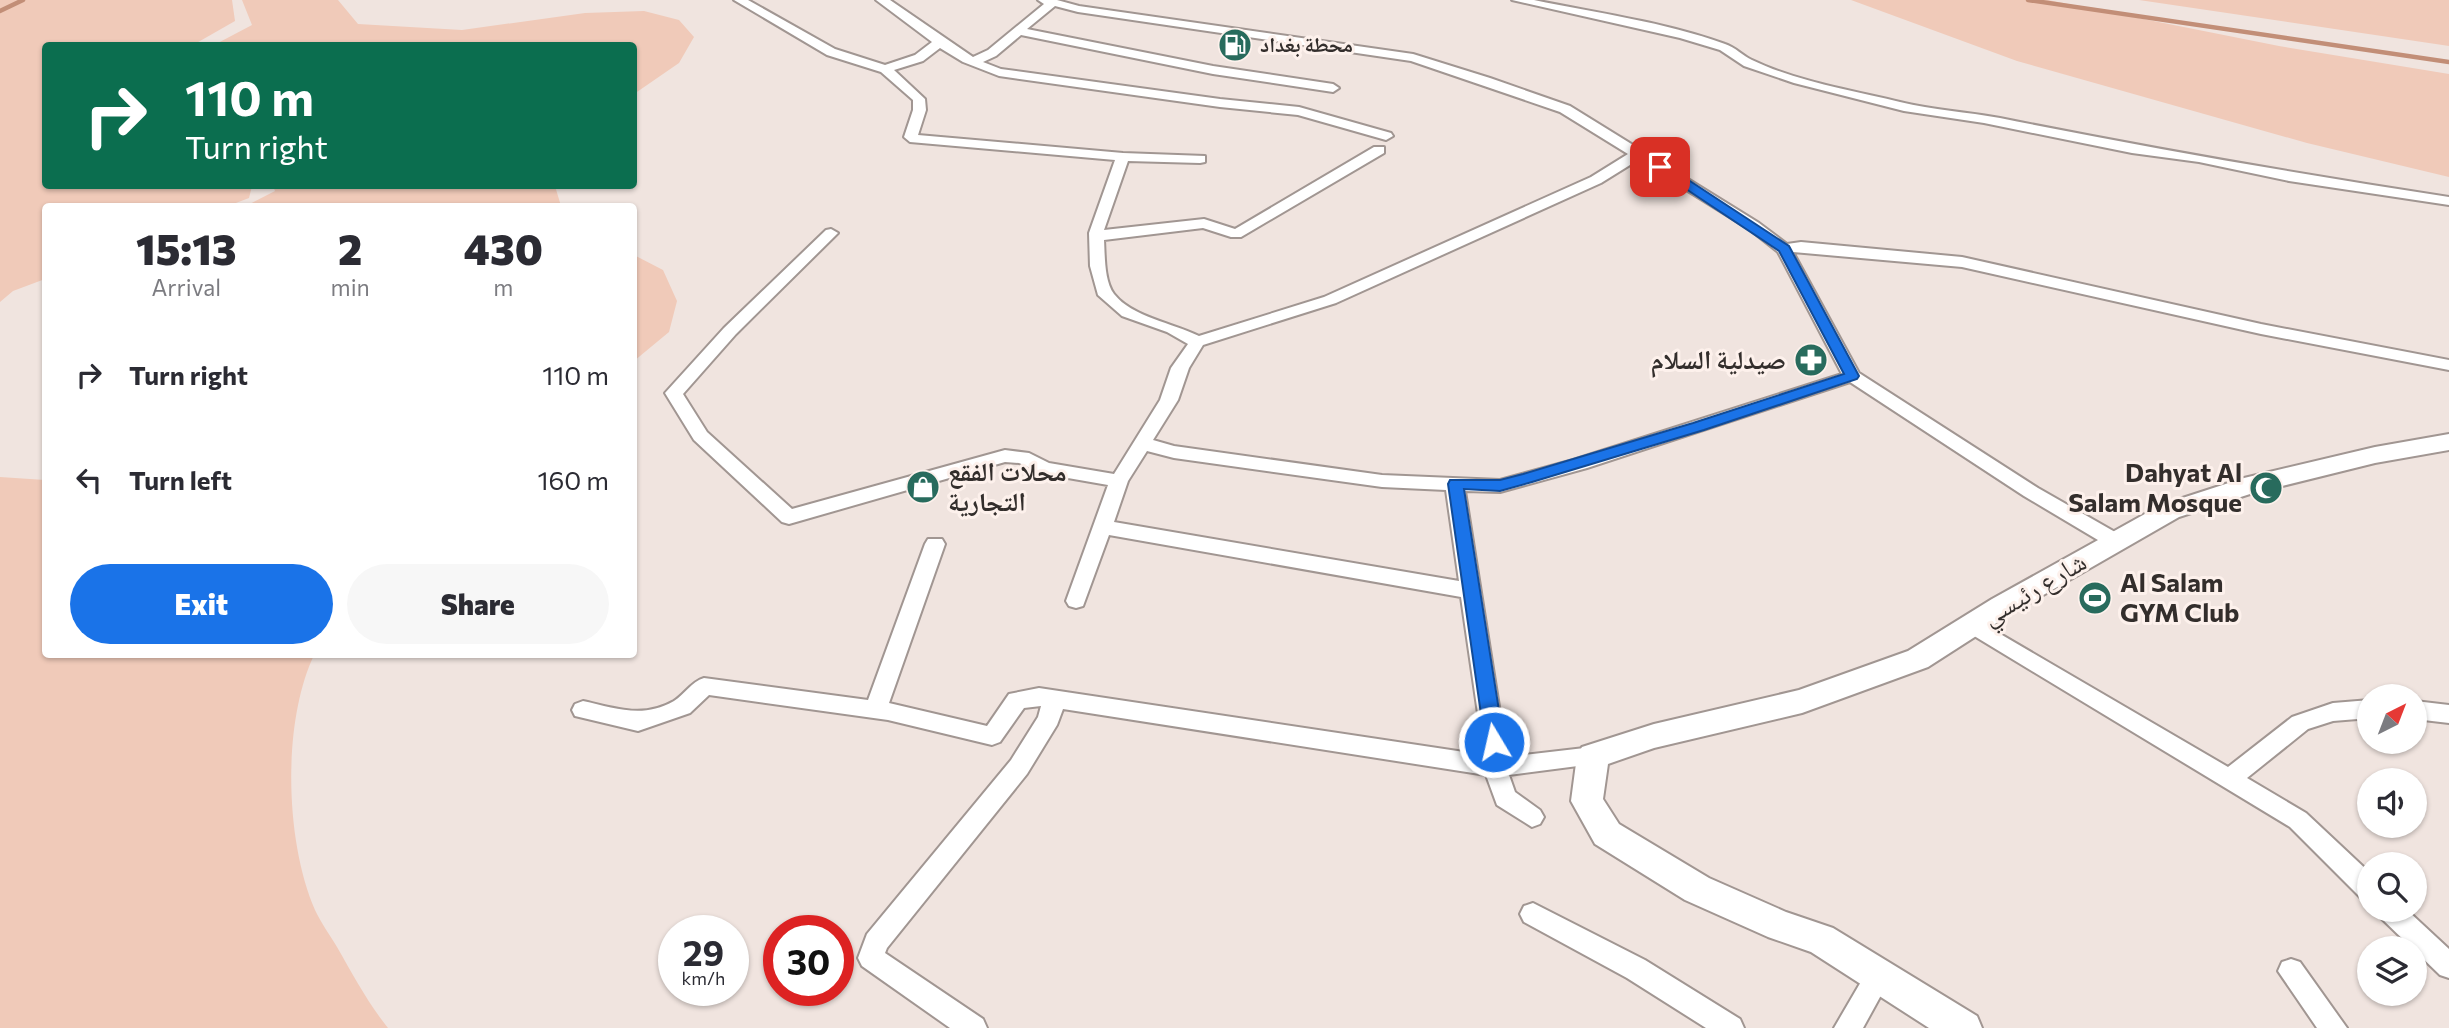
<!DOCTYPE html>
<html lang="en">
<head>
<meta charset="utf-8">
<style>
	body { margin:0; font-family:Commissioner,"Noto Naskh Arabic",sans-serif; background:#f7f7f7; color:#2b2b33; height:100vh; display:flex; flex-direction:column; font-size:26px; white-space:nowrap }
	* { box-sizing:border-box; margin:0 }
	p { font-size:23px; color:#7c7c81 }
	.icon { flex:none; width:38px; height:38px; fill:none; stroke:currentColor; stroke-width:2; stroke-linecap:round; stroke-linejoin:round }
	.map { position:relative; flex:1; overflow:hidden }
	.panel { position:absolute; left:42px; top:203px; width:595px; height:455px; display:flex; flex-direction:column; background:#fff; border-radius:7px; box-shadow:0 2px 5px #0004 }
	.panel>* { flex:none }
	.hud { position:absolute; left:42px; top:42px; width:595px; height:147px; border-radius:7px; box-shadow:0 2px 5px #0004; background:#0b6e4f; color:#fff; overflow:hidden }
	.needle { width:46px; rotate:42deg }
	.fabs { position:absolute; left:2357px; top:684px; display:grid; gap:14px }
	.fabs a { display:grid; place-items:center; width:70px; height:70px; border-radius:50%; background:#fff; box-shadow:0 2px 5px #0004; font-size:35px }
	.speed { position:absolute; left:658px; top:915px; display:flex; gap:14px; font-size:35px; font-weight:700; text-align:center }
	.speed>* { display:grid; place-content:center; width:91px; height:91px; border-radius:50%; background:#fff; box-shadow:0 2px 5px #0004; line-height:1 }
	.speed small { font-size:18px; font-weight:400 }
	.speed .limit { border:10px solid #d22; background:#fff; color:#111 }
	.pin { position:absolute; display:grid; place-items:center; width:60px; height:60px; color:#fff; margin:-30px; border-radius:14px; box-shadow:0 4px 10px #0006 }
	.me { position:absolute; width:77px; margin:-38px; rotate:351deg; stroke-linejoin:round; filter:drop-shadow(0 0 5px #0008) }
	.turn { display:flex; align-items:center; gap:24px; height:147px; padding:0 28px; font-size:32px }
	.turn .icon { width:91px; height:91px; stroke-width:2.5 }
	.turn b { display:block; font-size:49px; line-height:60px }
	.eta { display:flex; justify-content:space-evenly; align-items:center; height:119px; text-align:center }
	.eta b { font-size:42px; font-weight:800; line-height:49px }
	.action { display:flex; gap:14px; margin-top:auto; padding:14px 28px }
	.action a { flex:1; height:80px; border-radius:42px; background:#1a73e8; color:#fff; font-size:28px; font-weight:800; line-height:80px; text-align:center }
	.action a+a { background:#f7f7f7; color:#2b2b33 }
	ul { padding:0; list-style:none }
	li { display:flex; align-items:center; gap:21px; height:105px; padding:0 28px }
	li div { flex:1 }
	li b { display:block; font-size:26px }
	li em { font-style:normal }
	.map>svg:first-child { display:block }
</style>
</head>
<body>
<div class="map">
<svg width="2449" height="1028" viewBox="0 0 2449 1028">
	<rect width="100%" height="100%" fill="#f0e4df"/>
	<path fill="#f0cab9" d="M0,0H232L235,21L193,45L46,46V186H252L249,198L228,206H46L45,279L13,291L0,302Z
		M242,0H338L358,24L462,30L585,13L644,11L679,20L694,37L679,63L634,94V46L214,45L252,25Z
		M1851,0H2048L2279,46L2449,74V177L2307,143L2017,61Z
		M2139,0H2449V46Z
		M273,186H555L561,206H246L275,191Z
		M634,255L663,270L677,301L669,332L634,361Z
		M0,477L45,480L46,654L314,655C282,723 285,841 315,910C321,923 330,935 337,947C353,975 368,1003 388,1028H0Z"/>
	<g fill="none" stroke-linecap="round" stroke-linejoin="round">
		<path stroke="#c28e77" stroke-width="4.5" d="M2028,0L2449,62
			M0,11L23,0"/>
		<defs>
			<path id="street" d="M734,0H748L835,49L885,65L915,55L932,42L876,0H890L973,57L988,50L1044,4L1038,0H1057L1079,6L1413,54L1490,78L1570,106L1759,223L1787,244L1801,242L1962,257L2261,324L2449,360V370L2261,334L1962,267L1793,252L1859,373L2038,488L2122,536L2125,541L2122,546H2108L2024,496L1850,382L1587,468L1500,492L1465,491L1507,757L1593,747L1601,749L1604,756L1601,763L1509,775L1515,792L1540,810L1544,817L1540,824L1532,827L1497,805L1486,775L1063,709L1057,725L1027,774L887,948L885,953L983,1019L987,1028H950L862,966L858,958L867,934L1011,760L1038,717L1041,706L1024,708L1000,742L992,745L888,720L709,695L690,713L638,731L575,716L572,710L575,704L583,701C615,708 643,719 674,701C685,694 691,682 704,678L868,700L925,544L928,539H942L945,544L889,703L987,726L1009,694L1039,688L1484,755L1461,597L1109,535L1083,606L1076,608L1069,606L1066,601L1108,485L1045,474L1019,463L1005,462L789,524L782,522L694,440L665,393L724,328L826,230L831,229L838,233L736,334L683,394L707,432L792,509L1005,450L1029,453L1049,463L1114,474L1160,400L1171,368L1188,344L1167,332L1122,316L1098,295L1090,266L1089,233L1115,160L910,142L904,137L913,110V100L881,72L827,55ZM1055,6L1078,12L1411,61L1560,112L1628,154L1591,177L1324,297L1199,336C1173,323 1132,317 1114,294C1104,281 1105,255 1104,240L1203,228L1231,237H1241L1384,153V147H1374L1235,229L1204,219L1104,230L1128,161L1200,163L1205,162V156L1123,153L918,135L926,110L925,99L894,70L923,61L940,48L963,62L999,76L1220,107L1298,115L1386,140L1393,136L1391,133L1299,107L1220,99L1001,69L983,62L996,56L1021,35L1213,74L1333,92L1339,88L1333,84L1213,66L1027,29ZM1638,160L1749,229L1778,252L1842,374L1573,460L1500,480L1382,475L1174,446L1153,440L1178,400L1189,368L1203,345L1336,303L1601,183ZM1147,451L1174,458L1382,487L1446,490L1459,581L1114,522L1128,481Z
				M1512,0H1534C1597,13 1665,22 1725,44C1735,47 1743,56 1752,60C1795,81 1854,91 1900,102C1933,110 1967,112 2000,118C2149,148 2299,174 2449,197V205L2289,181L2199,162L2132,153L1984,123L1904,111L1794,83L1744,66L1720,50L1680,38Z
				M1973,618L2228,767L2292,717L2333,703L2370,700V718L2333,721L2308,729L2247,778L2306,813L2370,873V901L2361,898L2290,827L1966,631L1963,626L1966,621Z
				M2415,701L2449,705V723L2415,719Z
				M1533,903L1645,960L1740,1019L1744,1028H1706L1627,978L1524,922L1520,914L1524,906Z
				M2377,910H2407L2449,949V978L2440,975L2381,918Z
				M2291,959L2300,962L2347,1028H2317L2278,971L2282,962Z
				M1878,965L1887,968L1891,977L1863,1028H1834L1869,968Z"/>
			<path id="secondary" d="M2449,434V450L2375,463L2250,494L2179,517L2012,613L1928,667L1802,713L1654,748L1608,764L1603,799L1619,824L1709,878L1786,912L1833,928L1977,1016L1982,1028H1929L1811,952L1768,937L1685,900L1595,844L1571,801L1577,756L1582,747L1654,724L1799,690L1908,651L1992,599L2161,505L2244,478L2375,447Z"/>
		</defs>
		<use href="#street" stroke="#a19692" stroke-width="4"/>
		<use href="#secondary" stroke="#a19692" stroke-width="4"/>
		<use href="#street" fill="#fff" fill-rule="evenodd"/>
		<use href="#secondary" fill="#fff" fill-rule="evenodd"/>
	</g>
	<path fill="#1a73e8" stroke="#114b97" stroke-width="2" d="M1656,164H1664L1789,246L1859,376L1857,379L1704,430L1532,482L1500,491L1464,489L1504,742L1501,747L1494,749L1488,747L1485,742L1448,484L1450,480H1500L1523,474L1693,423L1844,374L1779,251L1656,169Z"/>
	<defs>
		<symbol id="fuel-disc" viewBox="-11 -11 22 22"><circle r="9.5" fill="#286b5d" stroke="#fdf1ec"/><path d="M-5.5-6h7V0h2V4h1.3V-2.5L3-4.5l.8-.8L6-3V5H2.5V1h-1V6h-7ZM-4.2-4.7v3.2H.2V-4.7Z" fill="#fff"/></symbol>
		<symbol id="pharmacy-disc" viewBox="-11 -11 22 22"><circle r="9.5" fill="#286b5d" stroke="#fdf1ec"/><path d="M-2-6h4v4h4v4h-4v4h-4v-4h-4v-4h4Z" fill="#fff"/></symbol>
		<symbol id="shop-disc" viewBox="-11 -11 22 22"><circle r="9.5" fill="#286b5d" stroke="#fdf1ec"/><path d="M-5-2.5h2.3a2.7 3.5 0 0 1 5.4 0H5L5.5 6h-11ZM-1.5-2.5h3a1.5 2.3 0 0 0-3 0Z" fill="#fff"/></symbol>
		<symbol id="mosque-disc" viewBox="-11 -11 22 22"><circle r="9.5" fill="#286b5d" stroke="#fdf1ec"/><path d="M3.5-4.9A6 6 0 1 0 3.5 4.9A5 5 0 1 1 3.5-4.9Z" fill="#fff"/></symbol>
		<symbol id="stadium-disc" viewBox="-11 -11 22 22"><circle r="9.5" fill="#286b5d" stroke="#fdf1ec"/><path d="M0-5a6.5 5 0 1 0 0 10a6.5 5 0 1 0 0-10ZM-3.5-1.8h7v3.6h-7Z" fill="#fff"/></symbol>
	</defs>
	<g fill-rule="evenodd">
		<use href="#fuel-disc" x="1216" y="26" width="38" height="38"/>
		<use href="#pharmacy-disc" x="1792" y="341" width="38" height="38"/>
		<use href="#shop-disc" x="904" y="468" width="38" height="38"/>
		<use href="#mosque-disc" x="2247" y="469" width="38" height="38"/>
		<use href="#stadium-disc" x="2076" y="579" width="38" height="38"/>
	</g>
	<g text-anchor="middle" stroke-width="6" stroke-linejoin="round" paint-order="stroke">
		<g font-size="21" font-weight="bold" fill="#332e2c" stroke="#fdf1ec" text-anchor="start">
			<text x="1260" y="52">محطة بغداد</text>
		</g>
		<g font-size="26" font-weight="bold" fill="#332e2c" stroke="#fdf1ec" text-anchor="end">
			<text x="1786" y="369">صيدلية السلام</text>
			<text x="948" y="481" text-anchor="start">محلات الفقع<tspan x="948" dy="30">التجارية</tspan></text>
			<text x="2242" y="482">Dahyat Al<tspan x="2242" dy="30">Salam Mosque</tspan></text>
			<text x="2120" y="592" text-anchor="start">Al Salam<tspan x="2120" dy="30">GYM Club</tspan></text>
		</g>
		<g font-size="26" fill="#332e2c" stroke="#fdf1ec">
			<text transform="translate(2034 589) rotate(-31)" y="9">شارع رئيسي</text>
		</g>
	</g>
</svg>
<div class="fabs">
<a><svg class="needle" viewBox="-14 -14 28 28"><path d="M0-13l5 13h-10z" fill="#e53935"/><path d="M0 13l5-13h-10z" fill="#7c7c81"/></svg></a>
<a><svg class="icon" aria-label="sound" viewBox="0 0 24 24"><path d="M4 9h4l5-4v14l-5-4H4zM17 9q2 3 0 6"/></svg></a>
<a><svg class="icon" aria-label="search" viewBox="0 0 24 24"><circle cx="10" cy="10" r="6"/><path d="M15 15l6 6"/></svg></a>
<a><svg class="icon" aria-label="layers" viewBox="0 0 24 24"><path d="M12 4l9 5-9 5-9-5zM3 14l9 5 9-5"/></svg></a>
</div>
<div class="speed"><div>29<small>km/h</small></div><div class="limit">30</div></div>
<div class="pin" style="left:1660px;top:167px;background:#d93025"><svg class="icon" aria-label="arrive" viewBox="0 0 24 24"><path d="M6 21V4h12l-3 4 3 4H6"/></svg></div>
<svg class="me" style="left:1494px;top:742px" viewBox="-20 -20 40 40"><circle r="17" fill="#1a73e8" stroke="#fff" stroke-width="3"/><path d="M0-11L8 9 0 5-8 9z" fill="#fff"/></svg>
<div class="hud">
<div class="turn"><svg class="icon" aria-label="right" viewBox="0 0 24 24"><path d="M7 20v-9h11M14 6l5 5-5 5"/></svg><div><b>110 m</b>Turn right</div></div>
</div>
<section class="panel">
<div class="eta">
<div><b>15:13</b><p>Arrival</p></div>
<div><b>2</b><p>min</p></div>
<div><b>430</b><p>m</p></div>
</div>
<ul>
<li><svg class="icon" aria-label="right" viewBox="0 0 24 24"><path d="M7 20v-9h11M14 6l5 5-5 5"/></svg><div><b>Turn right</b></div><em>110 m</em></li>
<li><svg class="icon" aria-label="left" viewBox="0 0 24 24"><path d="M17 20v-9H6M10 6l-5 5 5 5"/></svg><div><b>Turn left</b></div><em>160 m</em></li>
</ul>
<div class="action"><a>Exit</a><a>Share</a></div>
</section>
</div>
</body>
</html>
